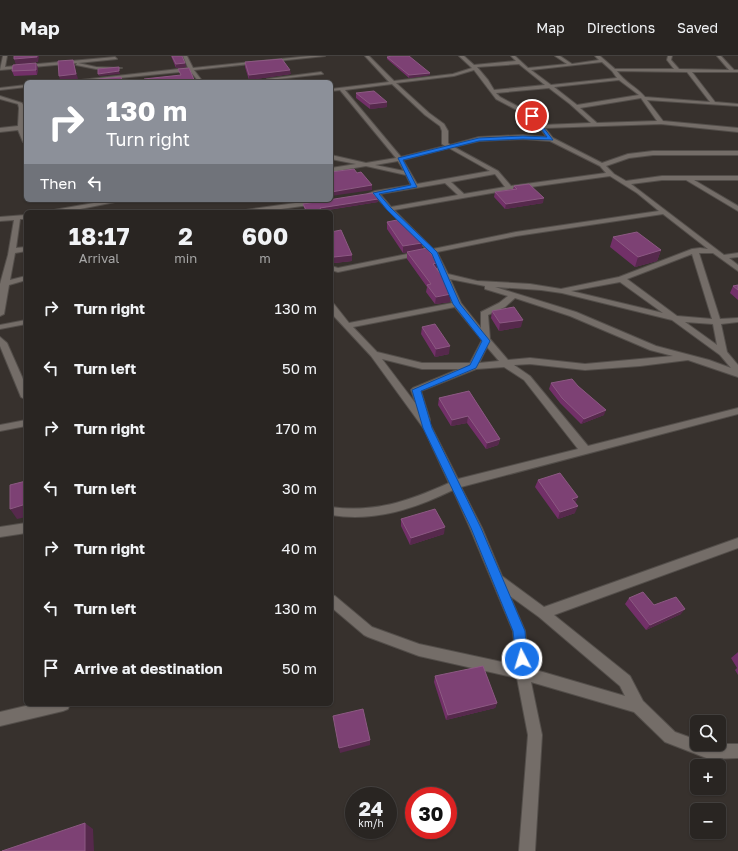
<!DOCTYPE html>
<html lang="en">
<head>
<meta charset="utf-8">
<style>
	body { margin:0; font-family:"Golos Text",sans-serif; background:#35312f; color:#f1f3f6; height:100vh; display:flex; flex-direction:column; font-size:15px; white-space:nowrap }
	* { box-sizing:border-box; margin:0 }
	p { font-size:13px; color:#a5a5a5 }
	.icon { flex:none; width:22px; height:22px; fill:none; stroke:currentColor; stroke-width:2; stroke-linecap:round; stroke-linejoin:round }
	.map { position:relative; flex:1; overflow:hidden }
	.panel { position:absolute; left:24px; top:154px; width:309px; height:496px; display:flex; flex-direction:column; background:#292522; border-radius:6px; box-shadow:0 1px 3px #0004,0 0 0 1px #454240 }
	.panel>* { flex:none }
	.hud { position:absolute; left:24px; top:24px; width:309px; height:122px; border-radius:6px; box-shadow:0 1px 3px #0004,0 0 0 1px #454240; background:#8c9099; color:#fff; overflow:hidden }
	.controls { position:absolute; left:690px; top:659px; display:grid; gap:8px }
	.controls a { display:grid; place-items:center; width:36px; height:36px; border-radius:6px; background:#292522; box-shadow:0 1px 3px #0004,0 0 0 1px #454240; font-size:20px }
	.speed { position:absolute; left:345px; top:731px; display:flex; gap:8px; font-size:20px; font-weight:700; text-align:center }
	.speed>* { display:grid; place-content:center; width:52px; height:52px; border-radius:50%; background:#292522; box-shadow:0 1px 3px #0004,0 0 0 1px #454240; line-height:1 }
	.speed small { font-size:10px; font-weight:400 }
	.speed .limit { border:6px solid #d22; background:#fff; color:#111 }
	.pin { position:absolute; display:grid; place-items:center; width:34px; height:34px; color:#fff; margin:-17px; border:2px solid #fff; border-radius:50%; box-shadow:0 1px 4px #0007 }
	.me { position:absolute; width:44px; margin:-22px; rotate:355deg; stroke-linejoin:round; filter:drop-shadow(0 0 3px #0008) }
	.turn { display:flex; align-items:center; gap:14px; height:84px; padding:0 16px; font-size:18px }
	.turn .icon { width:52px; height:52px; stroke-width:2.5 }
	.turn b { display:block; font-size:28px; line-height:34px }
	.then { display:flex; align-items:center; height:38px; padding:0 16px; background:#0003; gap:8px; font-size:15px }
	.eta { display:flex; justify-content:space-evenly; align-items:center; height:68px; text-align:center }
	.eta b { font-size:24px; font-weight:700; line-height:28px }
	ul { padding:0; list-style:none }
	li { display:flex; align-items:center; gap:12px; height:60px; padding:0 16px }
	li div { flex:1 }
	li b { display:block; font-size:15px }
	li em { font-style:normal }
	header { display:flex; align-items:center; gap:24px; box-sizing:border-box; height:56px; padding:0 20px; background:#292522; border-bottom:1px solid #454240 }
	header strong { font-size:19px }
	nav { display:flex; gap:22px; margin-inline-start:auto; font-size:14px }
	.map>svg:first-child { display:block }
</style>
</head>
<body>
<header>
<strong>Map</strong>
<nav><a>Map</a><a>Directions</a><a>Saved</a></nav>
</header>
<div class="map">
<svg width="738" height="795" viewBox="0 0 738 795">
	<rect width="100%" height="100%" fill="#37312d"/>
	<g fill="none" stroke-linecap="round" stroke-linejoin="round">
		<defs>
			<path id="minor" d="M3,0H7L5,11L115,1L117,3L78,7L96,11L122,12L96,13L76,9L77,7L0,14Z
				M183,0H187L193,12L310,0H325L194,14L203,26H199L190,15L79,26H63L188,12Z
				M365,0H369L394,25L453,18L472,12L459,0H464L474,9L516,5L511,0H515L528,12L567,8L555,0H560L572,8L599,4L595,0H600L615,13H674L667,4L668,0H672L671,4L679,13L729,14L717,0H721L734,14H738V16H692L715,46L738,48V50L647,44L663,65L738,72V76L661,68L545,72L553,82L602,107L628,98L653,95H738V99H653L629,102L606,110L614,118L626,125L662,120H738V124H694L738,150V155L686,124H662L631,128L724,199L738,197V201L729,202L738,209V215L713,197H699L720,263L738,262V266L721,268L727,296L738,309V321L688,304L640,310L585,314L530,308L514,309L530,320L588,390L738,352V358L461,431L482,472L502,520L544,551L738,482V492L554,559L630,620L643,645L675,676L697,684V688H738V702L709,703L665,686L634,656L531,626L542,679L535,795H519L528,679L517,622L419,600L368,581L364,579L331,551V539L335,540L372,571L419,588L516,609L513,575L470,472L453,434C414,453 375,466 331,459V451C375,457 409,445 449,427L424,373L371,300L331,257V248H334L349,267L452,247L430,197L338,216L331,214V210L338,212L427,194L374,139L368,138L375,135L411,129L406,119L366,110L331,116V112L356,108L331,103V99L366,107L396,102L340,34L331,35V33L389,26ZM602,6L612,15L617,22L551,29L531,14ZM519,8L545,29L494,34L488,24L477,11ZM474,14L496,43L530,61L547,81L523,79L479,81L450,89L448,87V75L444,68L429,57L396,27L454,20ZM617,15L687,16L710,46L645,41C637,31 624,26 617,15ZM619,24L639,39L577,49L554,31ZM392,28L425,59L440,70L442,75V88L445,90L401,101L345,34ZM549,32L570,48L591,67L543,69L534,59L500,41L496,37ZM641,42L657,65L597,67L580,52ZM523,83L550,85L600,110L606,117L511,130L498,115L454,91L479,85ZM449,92L490,115L417,128L403,104ZM398,105L404,115L375,109ZM495,118L505,131L464,138L451,126ZM610,120L637,137L659,155L516,176L433,193L394,154L509,134ZM445,127L458,139L391,151L380,138ZM663,158L708,193L700,192L692,193L619,221L561,233L530,228L477,225L448,218L437,196L516,180ZM692,198L712,263L677,260L627,223ZM450,223L485,230V233L508,240L499,247L481,256V272L461,247ZM620,226L663,257L571,235ZM495,231L541,234L562,237L672,264L720,299L731,312L709,304L656,290L576,256ZM515,242L570,260L650,294L673,300L585,308L530,302L508,304L490,283L488,259L505,251ZM455,251L482,284L470,307H422L377,296L353,271ZM685,266L713,268L717,289ZM487,291L499,305L479,307ZM382,303L422,313H459L413,332L411,334L416,348ZM504,311L524,324L578,393L458,423L429,366L430,364L421,335L476,313ZM510,540L539,561L620,630L625,640L529,612L525,575Z
				M321,16L323,18L269,24L267,23Z
				M26,29V31L0,34V32Z
				M0,40L22,47L25,52L23,70L26,69V73H23L26,80V88L23,86L18,74L0,76V72L18,70L19,52L18,48L0,43Z
				M331,142L333,144L330,146L260,156H243L246,154L317,144H331Z
				M111,144H125L65,156H51L54,154Z
				M26,159V163H20L16,192L26,191V195L15,197L10,224L26,220V224L9,229L4,258L0,260V228L8,199L14,164L0,165V161Z
				M26,264V268L0,273V269Z
				M0,281L7,287L26,330V344L21,341L0,290Z
				M26,364V370L0,375V369Z
				M26,467V477L0,481V471Z
				M34,648H70L68,653L63,655L0,670V656Z"/>
		</defs>
		<use href="#minor" stroke="#534e4a" stroke-width="2"/>
		<use href="#minor" fill="#746d68" fill-rule="evenodd"/>
	</g>
	<path fill="#723068" d="M171,0H182L186,11L176,12Z
		M387,1L430,19L409,22L387,3Z
		M245,6L291,18L249,24L245,11Z
		M36,7L38,12L37,19L14,20L12,15Z
		M356,37L387,46V51L370,53L356,42Z
		M514,130L543,147L505,153L494,141L495,136L513,133Z
		M378,143V146L322,155V156H306L304,151L303,148Z
		M387,166L422,187V193L437,207V214L451,238L450,246L435,248L426,236L427,231L407,203V196L403,197L387,173Z
		M331,176L352,199V205L334,207L331,200Z
		M613,181L661,194L657,205L635,211L610,191Z
		M738,229V244L730,237L733,230Z
		M492,255L521,271L499,275L491,262Z
		M422,271L449,298L435,301L421,278Z
		M551,327L578,330L604,359L581,368L560,347L549,333Z
		M469,335L500,383L498,389L486,393L467,367L451,370L438,349L439,342Z
		M538,424L575,447V457L558,463L535,431Z
		M401,463L444,478L410,489L401,470Z
		M629,542L654,549L681,558L646,574L625,548Z
		M738,596V619L735,614L737,612L731,602L737,597Z
		M435,620L497,647L495,652L446,664L434,626Z"/>
	<path fill="#56294c" d="M37,0H39L38,6L16,9L14,3Z
		M73,4L78,23L60,25L59,20Z
		M36,7L38,12L37,19L36,14Z
		M185,7L186,11L176,12V8Z
		M290,14L291,18L249,24V19Z
		M119,15L120,18L99,20L98,18Z
		M430,17V19L409,22V19Z
		M387,46V51L370,53V48Z
		M372,129V134L331,140V136Z
		M544,142L543,147L505,153L506,148Z
		M378,143V146L320,155V152Z
		M422,187V193L403,197V190Z
		M661,194L657,205L635,211L638,201Z
		M352,199V205L334,207V201Z
		M437,207V214L433,208Z
		M451,238L450,246L435,248L436,241Z
		M523,264L521,271L499,275L500,267Z
		M450,290L449,298L435,301L436,293Z
		M606,354L604,359L581,368L584,363Z
		M468,360L467,367L451,370L452,364Z
		M500,383L498,389L486,393L487,387Z
		M578,441L575,448L572,443Z
		M26,448V461L17,463L10,453Z
		M578,450L575,457L558,463L560,456Z
		M445,471L444,478L410,489L411,482Z
		M685,553L681,558L646,574L650,569Z
		M497,647L495,652L446,664L448,659Z
		M370,684V689L340,697L339,692Z
		M85,767L93,773L94,795H85Z"/>
	<path fill="#7d4174" stroke="#8c5982" d="M14,0H37V1L14,3Z
		M172,0H182L185,7L176,8Z
		M392,0H409L430,17L409,19L387,1Z
		M282,3L290,14L249,19L245,6Z
		M73,4L76,18L59,20L58,5Z
		M36,7V14L12,15L13,9Z
		M119,11V15L98,18V13Z
		M189,12L195,26H145L144,23L181,19L178,13Z
		M121,21L122,26H100L99,23Z
		M374,35L387,46L370,48L356,37Z
		M354,113L357,117L361,116L372,129L331,136V116Z
		M529,128L544,142L506,148L495,136L517,133L514,130Z
		M372,137L378,143L320,152L322,156H307L303,148Z
		M402,163L422,187L403,190L387,166Z
		M341,174L352,199L334,201L331,195V176Z
		M637,176L661,194L638,201L613,181Z
		M427,192L436,205L437,207L433,208L445,224L451,238L436,241L427,229L431,228L407,196Z
		M738,229V234L733,230Z
		M514,251L523,264L500,267L492,255Z
		M435,268L450,290L436,293L422,271Z
		M572,323L578,330L606,354L584,363L562,342L551,327Z
		M469,335L500,383L487,387L468,360L452,364L439,342Z
		M560,417L578,441L572,443L578,450L560,456L538,424Z
		M26,425V448L10,453V429Z
		M435,453L445,471L411,482L401,463Z
		M643,536L654,549L676,541L685,553L650,569L629,542Z
		M483,610L497,647L448,659L435,620Z
		M363,653L370,684L339,692L333,660Z
		M85,767V795H2Z"/>
	<path fill="#1a73e8" stroke="#114b97" d="M531,59H534L553,84L523,83L479,85L403,104L417,131L379,138L391,152L437,196L460,248L490,285L476,312L421,335L432,372L481,472L525,575L527,603L526,607L522,608L517,607L516,603L513,575L471,472L423,372L412,334L470,309L482,285L453,248L432,198L387,154L373,137L411,129L398,102L479,82L523,80L547,81Z"/>
</svg>
<div class="controls">
<a><svg class="icon" aria-label="search" viewBox="0 0 24 24"><circle cx="10" cy="10" r="6"/><path d="M15 15l6 6"/></svg></a>
<a>+</a>
<a>−</a>
</div>
<div class="speed"><div>24<small>km/h</small></div><div class="limit">30</div></div>
<div class="pin" style="left:532px;top:60px;background:#d93025"><svg class="icon" aria-label="arrive" viewBox="0 0 24 24"><path d="M6 21V4h12l-3 4 3 4H6"/></svg></div>
<svg class="me" style="left:522px;top:603px" viewBox="-20 -20 40 40"><circle r="17" fill="#1a73e8" stroke="#fff" stroke-width="3"/><path d="M0-11L8 9 0 5-8 9z" fill="#fff"/></svg>
<div class="hud">
<div class="turn"><svg class="icon" aria-label="right" viewBox="0 0 24 24"><path d="M7 20v-9h11M14 6l5 5-5 5"/></svg><div><b>130 m</b>Turn right</div></div>
<div class="then">Then<svg class="icon" aria-label="left" viewBox="0 0 24 24"><path d="M17 20v-9H6M10 6l-5 5 5 5"/></svg></div>
</div>
<section class="panel">
<div class="eta">
<div><b>18:17</b><p>Arrival</p></div>
<div><b>2</b><p>min</p></div>
<div><b>600</b><p>m</p></div>
</div>
<ul>
<li><svg class="icon" aria-label="right" viewBox="0 0 24 24"><path d="M7 20v-9h11M14 6l5 5-5 5"/></svg><div><b>Turn right</b></div><em>130 m</em></li>
<li><svg class="icon" aria-label="left" viewBox="0 0 24 24"><path d="M17 20v-9H6M10 6l-5 5 5 5"/></svg><div><b>Turn left</b></div><em>50 m</em></li>
<li><svg class="icon" aria-label="right" viewBox="0 0 24 24"><path d="M7 20v-9h11M14 6l5 5-5 5"/></svg><div><b>Turn right</b></div><em>170 m</em></li>
<li><svg class="icon" aria-label="left" viewBox="0 0 24 24"><path d="M17 20v-9H6M10 6l-5 5 5 5"/></svg><div><b>Turn left</b></div><em>30 m</em></li>
<li><svg class="icon" aria-label="right" viewBox="0 0 24 24"><path d="M7 20v-9h11M14 6l5 5-5 5"/></svg><div><b>Turn right</b></div><em>40 m</em></li>
<li><svg class="icon" aria-label="left" viewBox="0 0 24 24"><path d="M17 20v-9H6M10 6l-5 5 5 5"/></svg><div><b>Turn left</b></div><em>130 m</em></li>
<li><svg class="icon" aria-label="arrive" viewBox="0 0 24 24"><path d="M6 21V4h12l-3 4 3 4H6"/></svg><div><b>Arrive at destination</b></div><em>50 m</em></li>
</ul>
</section>
</div>
</body>
</html>
